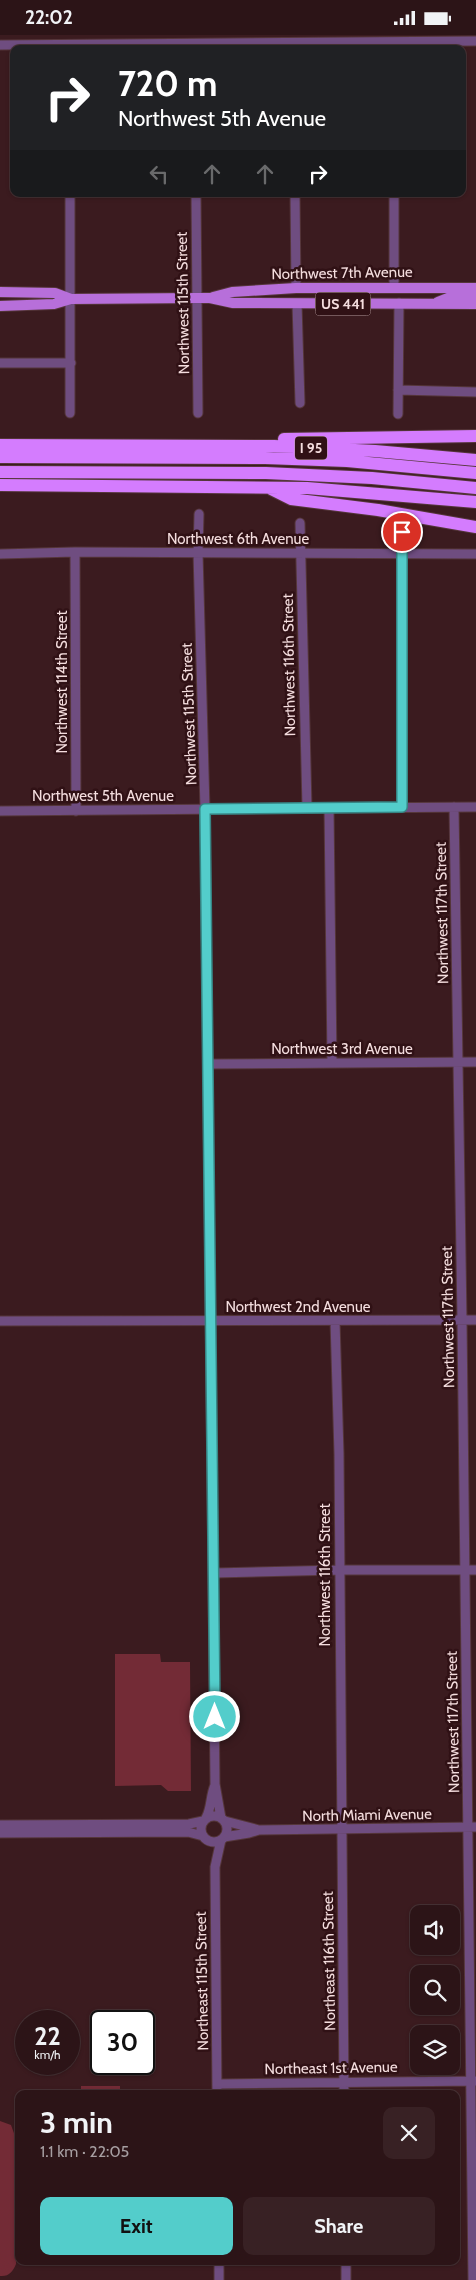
<!DOCTYPE html>
<html lang="en">
<head>
<meta charset="utf-8">
<style>
	body { margin:0; font-family:Cabin,sans-serif; background:#382124; color:#f1f3f6; height:100vh; display:flex; flex-direction:column; font-size:19px; white-space:nowrap }
	* { box-sizing:border-box; margin:0 }
	p { font-size:16px; color:#a69ea1 }
	.icon { flex:none; width:28px; height:28px; fill:none; stroke:currentColor; stroke-width:2; stroke-linecap:round; stroke-linejoin:round }
	.map { position:relative; flex:1; overflow:hidden }
	.drawer { position:absolute; left:15px; top:2055px; width:445px; height:175px; display:flex; flex-direction:column; background:#2c1417; border-radius:10px; box-shadow:0 1px 4px #0004,0 0 0 1px #483336 }
	.drawer>* { flex:none }
	.hud { position:absolute; left:10px; top:10px; width:456px; height:152px; border-radius:10px; box-shadow:0 1px 4px #0004,0 0 0 1px #483336; background:#202124; color:#fff; overflow:hidden }
	.buttons { position:absolute; left:410px; top:1870px; display:grid; gap:10px }
	.buttons a { display:grid; place-items:center; width:50px; height:50px; border-radius:10px; background:#2c1417; box-shadow:0 1px 4px #0004,0 0 0 1px #483336; font-size:25px }
	.speed { position:absolute; left:15px; top:1975px; display:flex; gap:10px; font-size:25px; font-weight:700; text-align:center }
	.speed>* { display:grid; place-content:center; width:65px; height:65px; border-radius:50%; background:#2c1417; box-shadow:0 1px 4px #0004,0 0 0 1px #483336; line-height:1 }
	.speed small { font-size:12px; font-weight:400 }
	.speed .limit { border:2px solid #111; border-radius:8px; background:#fff; color:#111 }
	.pin { position:absolute; display:grid; place-items:center; width:42px; height:42px; color:#fff; margin:-21px; border:2px solid #fff; border-radius:50%; box-shadow:0 1px 5px #0007 }
	.me { position:absolute; width:55px; margin:-28px; rotate:0deg; stroke-linejoin:round; filter:drop-shadow(0 0 4px #0008) }
	.turn { display:flex; align-items:center; gap:18px; height:105px; padding:0 25px; font-size:22px }
	.turn .icon { width:65px; height:65px; stroke-width:2.5 }
	.turn b { display:block; font-size:35px; line-height:42px }
	.lanes { display:flex; align-items:center; height:48px; padding:0 25px; background:#0003; justify-content:center; gap:25px; direction:ltr }
	.lanes .off { opacity:.35 }
	.round { display:grid; place-items:center; flex:none; width:52px; height:52px; border-radius:10px; background:#382124 }
	.summary { display:flex; align-items:center; justify-content:space-between; height:85px; padding:0 25px }
	h1 { font-size:30px; font-weight:700; line-height:38px }
	.action { display:flex; gap:10px; margin-top:auto; padding:10px 25px }
	.action a { flex:1; height:58px; border-radius:10px; background:#53cdcb; color:#111; font-size:20px; font-weight:700; line-height:58px; text-align:center }
	.action a+a { background:#382124; color:#f1f3f6 }
	.status { display:flex; justify-content:space-between; align-items:center; height:35px; padding:0 25px; background:#2c1417; direction:ltr }
	.status svg { height:14px; fill:currentColor }
	.map>svg:first-child { display:block }
</style>
</head>
<body>
<div class="status"><b>22:02</b><svg viewBox="0 0 49 12"><path d="M0 12V9h3v3zM5 12V6h3v6zM10 12V3h3v9zM15 12V0h3v12zM26 1h20v11H26zM47 4h2v5h-2z"/></svg></div>
<div class="map">
<svg width="476" height="2245" viewBox="0 0 476 2245">
	<rect width="100%" height="100%" fill="#3b1b1f"/>
	<path fill="#732b36" d="M115,1619H160L161,1627H190L191,1756H168L161,1750L115,1751Z
		M81,2051H120V2059H81Z
		M0,2086L11,2090L15,2101L16,2229C13,2236 9,2242 0,2241Z"/>
	<g fill="none" stroke-linecap="round" stroke-linejoin="round">
		<defs>
			<path id="minor" d="M0,10L476,6
				M70,159V378
				M196,159L198,378
				M295,159L296,253
				M394,159V252
				M297,269L300,368
				M0,328H71
				M398,355L476,357
				M398,379L399,268
				M199,479L198,518L205,774L215,1749L221,1783
				M300,488L307,772
				M75,517L76,776
				M0,519L75,517L476,519
				M402,772V497
				M454,772L462,1285L473,2245
				M329,773L332,1028
				M0,776L476,772
				M208,1029L476,1027
				M0,1286L476,1285
				M335,1286L339,1419L344,2059
				M214,1538L339,1535H476
				M201 1794a13 13 0 1 1 26 0a13 13 0 1 1-26 0Z
				M206,1783C212,1772 210,1761 215,1750
				M225,1786L259,1795
				M0,1790L189,1789L203,1786
				M0,1798L188,1797L203,1801
				M224,1802L249,1798L259,1795L476,1792
				M217,2049L475,2046
				M217,2059L215,1832L221,1805
				M219,2226V2245
				M346,2226V2245"/>
			<path id="major" d="M0,257L55,258L71,264
				M213,262L232,257L296,253H476
				M438,267L453,261H476
				M0,271L54,269L71,264L197,263H210L233,268L476,269"/>
			<path id="highway" d="M284,404L476,401
				M0,410L274,411L375,416L476,425
				M0,422L265,423L347,426L476,438
				M0,437L266,438L372,443L476,453
				M0,450L307,453L476,467
				M271,454L291,464L378,475L476,492"/>
		</defs>
		<use href="#minor" stroke="#55363a" stroke-width="11"/>
		<use href="#major" stroke="#55363a" stroke-width="12"/>
		<use href="#highway" stroke="#55363a" stroke-width="14"/>
		<use href="#minor" stroke="#6f4d80" stroke-width="9"/>
		<use href="#major" stroke="#b76fda" stroke-width="10"/>
		<use href="#highway" stroke="#d47cfe" stroke-width="12"/>
	</g>
	<g fill="none" stroke-linecap="round" stroke-linejoin="round">
		<defs>
			<path id="route" d="M215,1682L205,774L402,772V497"/>
		</defs>
		<use href="#route" stroke="#368584" stroke-width="12"/>
		<use href="#route" stroke="#53cdcb" stroke-width="9"/>
	</g>
	<g text-anchor="middle" stroke-width="5" stroke-linejoin="round" paint-order="stroke">
		<g fill="#301115" stroke="#b9a0a2" stroke-width="1">
			<rect x="315.5" y="257.5" width="55" height="23" rx="4"/>
			<rect x="295" y="401.5" width="32" height="23" rx="4"/>
		</g>
		<g font-size="14" font-weight="bold" fill="#f4ddde">
			<text x="343" y="274">US 441</text>
			<text x="311" y="418">I 95</text>
		</g>
		<g font-size="15" fill="#f4ddde" stroke="#301115">
			<text transform="translate(342 238) rotate(-1)" y="5">Northwest 7th Avenue</text>
			<text transform="translate(183 268) rotate(-91)" y="5">Northwest 115th Street</text>
			<text x="238" y="509">Northwest 6th Avenue</text>
			<text transform="translate(289 630) rotate(-91)" y="5">Northwest 116th Street</text>
			<text transform="translate(62 647) rotate(-90)" y="5">Northwest 114th Street</text>
			<text transform="translate(189 679) rotate(-92)" y="5">Northwest 115th Street</text>
			<text x="103" y="766">Northwest 5th Avenue</text>
			<text transform="translate(442 878) rotate(-91)" y="5">Northwest 117th Street</text>
			<text x="342" y="1019">Northwest 3rd Avenue</text>
			<text x="298" y="1277">Northwest 2nd Avenue</text>
			<text transform="translate(448 1282) rotate(-91)" y="5">Northwest 117th Street</text>
			<text transform="translate(325 1540) rotate(-90)" y="5">Northwest 116th Street</text>
			<text transform="translate(453 1687) rotate(-91)" y="5">Northwest 117th Street</text>
			<text transform="translate(367 1780) rotate(-1)" y="5">North Miami Avenue</text>
			<text transform="translate(329 1926) rotate(-91)" y="5">Northeast 116th Street</text>
			<text transform="translate(202 1946) rotate(-91)" y="5">Northeast 115th Street</text>
			<text transform="translate(331 2033) rotate(-1)" y="5">Northeast 1st Avenue</text>
		</g>
	</g>
</svg>
<div class="buttons">
<a><svg class="icon" aria-label="sound" viewBox="0 0 24 24"><path d="M4 9h4l5-4v14l-5-4H4zM17 9q2 3 0 6"/></svg></a>
<a><svg class="icon" aria-label="search" viewBox="0 0 24 24"><circle cx="10" cy="10" r="6"/><path d="M15 15l6 6"/></svg></a>
<a><svg class="icon" aria-label="layers" viewBox="0 0 24 24"><path d="M12 4l9 5-9 5-9-5zM3 14l9 5 9-5"/></svg></a>
</div>
<div class="speed"><div>22<small>km/h</small></div><div class="limit">30</div></div>
<div class="pin" style="left:402px;top:497px;background:#d93025"><svg class="icon" aria-label="arrive" viewBox="0 0 24 24"><path d="M6 21V4h12l-3 4 3 4H6"/></svg></div>
<svg class="me" style="left:215px;top:1682px" viewBox="-20 -20 40 40"><circle r="17" fill="#53cdcb" stroke="#fff" stroke-width="3"/><path d="M0-11L8 9 0 5-8 9z" fill="#fff"/></svg>
<div class="hud">
<div class="turn"><svg class="icon" aria-label="right" viewBox="0 0 24 24"><path d="M7 20v-9h11M14 6l5 5-5 5"/></svg><div><b>720 m</b>Northwest 5th Avenue</div></div>
<div class="lanes"><svg class="icon off" aria-label="left" viewBox="0 0 24 24"><path d="M17 20v-9H6M10 6l-5 5 5 5"/></svg><svg class="icon off" aria-label="ahead" viewBox="0 0 24 24"><path d="M12 20V5M6 11l6-6 6 6"/></svg><svg class="icon off" aria-label="ahead" viewBox="0 0 24 24"><path d="M12 20V5M6 11l6-6 6 6"/></svg><svg class="icon" aria-label="right" viewBox="0 0 24 24"><path d="M7 20v-9h11M14 6l5 5-5 5"/></svg></div>
</div>
<section class="drawer">
<div class="summary"><div><h1>3 min</h1><p>1.1 km · 22:05</p></div><a class="round"><svg class="icon" aria-label="close" viewBox="0 0 24 24"><path d="M6 6l12 12M18 6L6 18"/></svg></a></div>
<div class="action"><a>Exit</a><a>Share</a></div>
</section>
</div>
</body>
</html>
